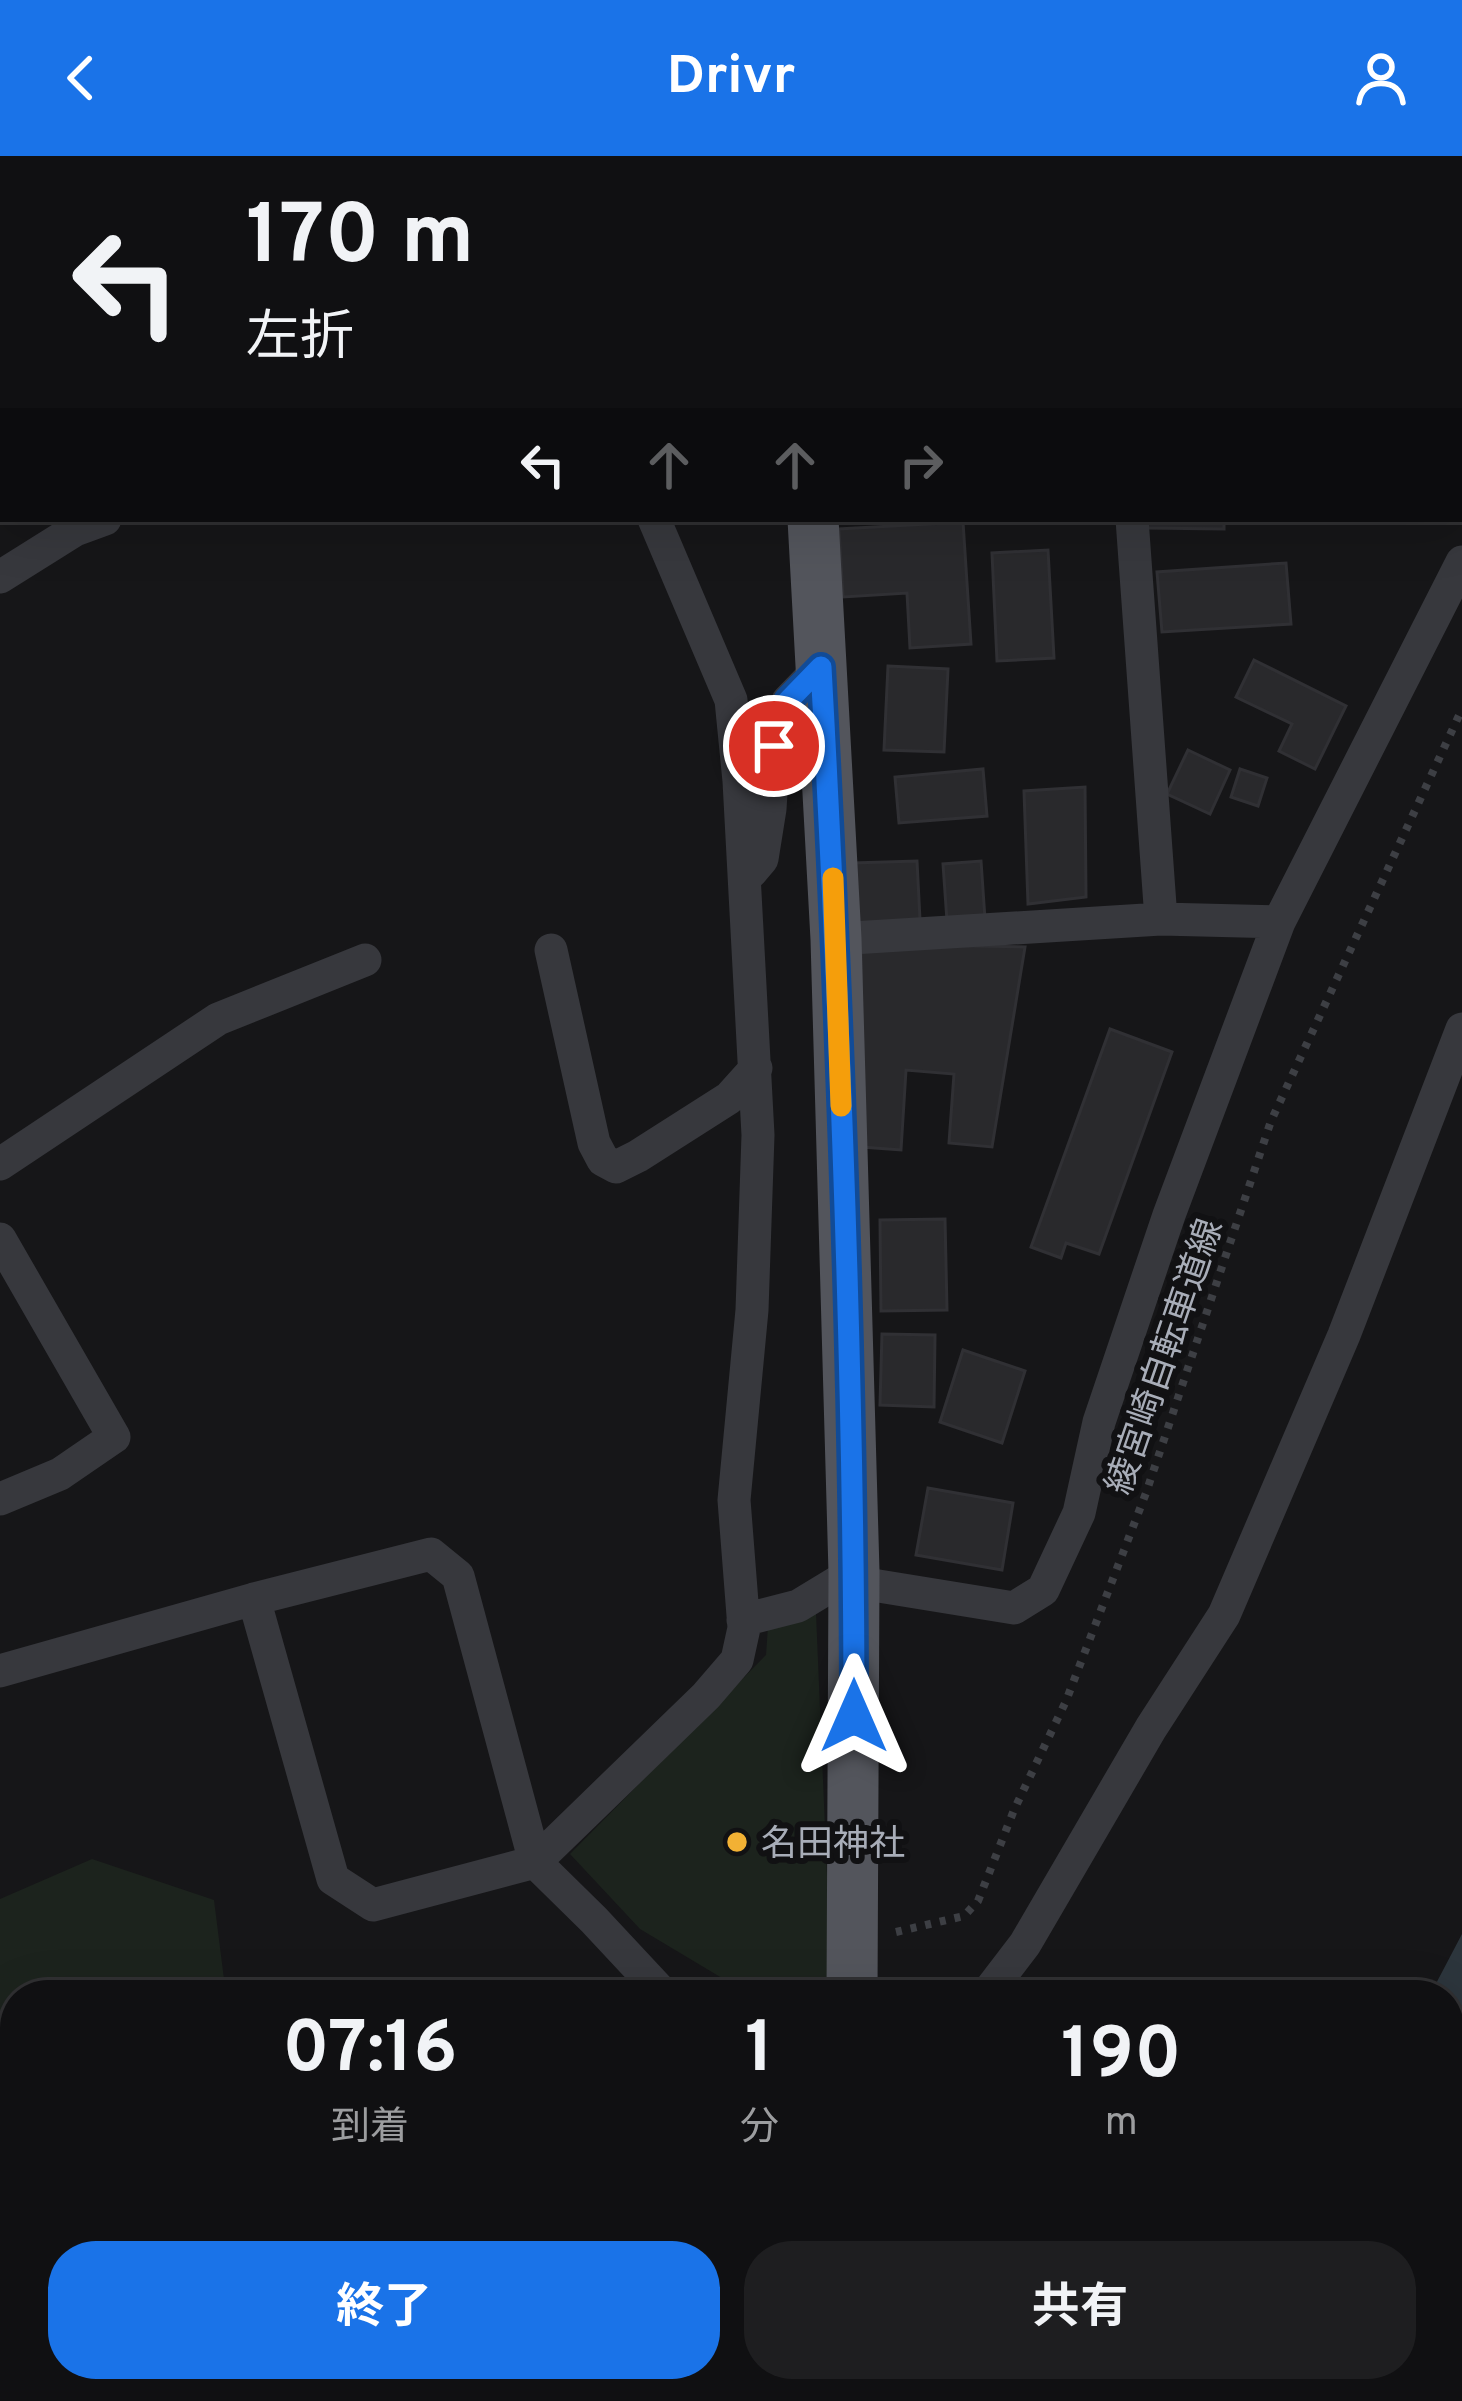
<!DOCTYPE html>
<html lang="ja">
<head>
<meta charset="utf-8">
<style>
	body { margin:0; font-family:Overpass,"Noto Sans JP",sans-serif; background:#1e1e20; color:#f1f3f6; height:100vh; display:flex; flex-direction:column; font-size:45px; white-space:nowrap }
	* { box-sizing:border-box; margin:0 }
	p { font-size:39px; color:#9c9d9f }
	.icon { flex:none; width:66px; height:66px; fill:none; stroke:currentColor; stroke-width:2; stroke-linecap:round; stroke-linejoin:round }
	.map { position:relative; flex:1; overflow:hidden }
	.sheet { position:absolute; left:0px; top:1824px; width:1464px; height:423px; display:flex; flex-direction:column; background:#101012; border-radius:48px 48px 0 0; box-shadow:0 12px 48px #0002,0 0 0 3px #303032 }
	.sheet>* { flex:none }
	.banner { position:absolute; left:0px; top:0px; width:1464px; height:366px; box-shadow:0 12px 48px #0002,0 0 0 3px #303032; background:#101012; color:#f1f3f6; overflow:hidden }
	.pin { position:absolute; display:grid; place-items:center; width:102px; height:102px; color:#fff; margin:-51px; border:6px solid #fff; border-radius:50%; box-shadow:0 3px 12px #0007 }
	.me { position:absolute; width:132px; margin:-66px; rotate:0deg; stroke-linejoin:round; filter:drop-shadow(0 0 9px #0008) }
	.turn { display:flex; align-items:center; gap:42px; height:252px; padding:0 48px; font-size:54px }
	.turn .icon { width:156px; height:156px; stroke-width:2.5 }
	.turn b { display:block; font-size:84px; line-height:102px }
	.lanes { display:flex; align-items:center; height:114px; padding:0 48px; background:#0003; justify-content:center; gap:60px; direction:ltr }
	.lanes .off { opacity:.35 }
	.eta { display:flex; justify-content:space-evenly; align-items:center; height:204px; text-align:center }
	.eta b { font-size:72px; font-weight:700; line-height:84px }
	.primary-button { display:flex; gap:24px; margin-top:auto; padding:24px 48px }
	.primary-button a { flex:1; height:138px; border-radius:48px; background:#1a73e8; color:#fff; font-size:48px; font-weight:700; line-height:138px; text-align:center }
	.primary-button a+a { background:#1e1e20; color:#f1f3f6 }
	header { display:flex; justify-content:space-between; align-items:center; height:156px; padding:0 48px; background:#1a73e8; color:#fff; font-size:54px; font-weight:700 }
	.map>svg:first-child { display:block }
</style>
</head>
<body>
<header><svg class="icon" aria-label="back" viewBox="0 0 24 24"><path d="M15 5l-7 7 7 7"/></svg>Drivr<svg class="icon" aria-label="person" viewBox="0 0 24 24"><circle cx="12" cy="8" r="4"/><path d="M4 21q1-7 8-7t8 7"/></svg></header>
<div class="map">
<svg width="1462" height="2245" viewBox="0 0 1462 2245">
	<rect width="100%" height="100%" fill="#161618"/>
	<path fill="#1c231d" d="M816,1457L832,1839H784L737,1831L640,1773L570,1698L766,1499L768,1470Z
		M92,1703L214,1744L226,1839H15V2232H189L193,2245H0V1743Z"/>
	<path fill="#2c353c" d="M1462,1778V2245H1220L1226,2232H1449V1839H1430Z"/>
	<path fill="#29292c" stroke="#303034" stroke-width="3" d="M1147,363H1224V373L1147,372Z
		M963,366L971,488L910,492L907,437L843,441L839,373Z
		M1048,394L1054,502L997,505L992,397Z
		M1286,407L1291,468L1162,476L1157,416Z
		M1254,504L1346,550L1315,613L1279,595L1292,568L1236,541Z
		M888,510L948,513L944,596L884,594Z
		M1188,594L1230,614L1210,658L1167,638Z
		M983,613L987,660L899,667L895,621Z
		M1240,613L1267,622L1258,650L1231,641Z
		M1085,631L1086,741L1028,748L1024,635Z
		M917,705L920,764L856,767L853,707Z
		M981,705L985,763L947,765L943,708Z
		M861,788L1025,791L992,991L949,987L954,918L906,914L901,994L862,991Z
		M1110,873L1172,896L1099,1098L1066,1087L1061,1102L1031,1091Z
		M945,1063L947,1154L881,1155L880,1064Z
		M882,1178L935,1179L934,1251L880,1249Z
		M963,1194L1025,1215L1002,1287L940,1266Z
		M928,1332L1013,1347L1002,1414L916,1399Z"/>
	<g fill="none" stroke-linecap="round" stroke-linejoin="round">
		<path stroke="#3d3f44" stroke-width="8" stroke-dasharray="6 9" stroke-linecap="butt" d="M720,3L721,0
			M896,1776L964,1760L978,1745L1014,1654L1066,1545L1146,1337L1271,965L1462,553"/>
		<path stroke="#37383d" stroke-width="33" d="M265,0L267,3
			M1107,0V3
			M1132,363L1161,763
			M0,421L75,374L105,363
			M751,716L762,703L770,653L774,590L788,545L821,511
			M836,783L1161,763L1279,766
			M551,794L594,987L603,1004L616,1011L638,1000L729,942L756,912
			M0,1008L218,863L365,804
			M0,1083L114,1281L60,1318L0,1343
			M854,1426L1014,1452L1043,1434L1079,1357L1099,1266L1169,1059L1279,766L1462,406
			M254,1443L333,1723L373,1749L535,1706L706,1540L737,1504L744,1472L734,1344L752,1154L758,979L739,625L731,544L654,363
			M743,1464L798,1450L854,1416
			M0,1515L254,1443L431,1398L458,1420L535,1706L594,1764L664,1839
			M986,1839L1025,1788L1151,1572L1224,1459L1344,1179L1462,873
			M431,2232L456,2245
			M316,2245L340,2236L401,2232"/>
		<path stroke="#53555c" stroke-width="51" d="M792,0L793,3
			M813,363L836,783L854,1416L852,1839
			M848,2245V2232"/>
	</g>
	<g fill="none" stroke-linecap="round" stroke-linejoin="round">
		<defs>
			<path id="route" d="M774,590L788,545L821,511C840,860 854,1210 854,1560"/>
		</defs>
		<use href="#route" stroke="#114b97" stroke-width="30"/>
		<use href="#route" stroke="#1a73e8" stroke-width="21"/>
		<path stroke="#f59e0b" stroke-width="21" d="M833,722L841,950"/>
	</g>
	<circle fill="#f2b134" stroke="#111113" stroke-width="4.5" cx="737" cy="1686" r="12"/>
	<g text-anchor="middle" stroke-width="12" stroke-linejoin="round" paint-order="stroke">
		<g font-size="36" fill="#a8adb8" stroke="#111113">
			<text transform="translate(1163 1200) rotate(-71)" y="13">綾宮崎自転車道線</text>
		</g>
		<g font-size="36" fill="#a8adb8" stroke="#111113" text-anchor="start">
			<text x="761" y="1699">名田神社</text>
		</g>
	</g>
</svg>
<div class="pin" style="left:774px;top:590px;background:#d93025"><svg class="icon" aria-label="arrive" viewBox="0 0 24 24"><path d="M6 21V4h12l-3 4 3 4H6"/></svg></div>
<svg class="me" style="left:854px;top:1560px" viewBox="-20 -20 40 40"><path d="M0-17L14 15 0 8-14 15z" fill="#1a73e8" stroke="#fff" stroke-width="4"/></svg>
<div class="banner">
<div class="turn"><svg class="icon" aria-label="left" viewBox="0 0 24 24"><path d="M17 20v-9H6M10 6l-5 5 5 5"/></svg><div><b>170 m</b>左折</div></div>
<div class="lanes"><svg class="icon" aria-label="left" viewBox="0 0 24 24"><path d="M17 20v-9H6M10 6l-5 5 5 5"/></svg><svg class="icon off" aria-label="ahead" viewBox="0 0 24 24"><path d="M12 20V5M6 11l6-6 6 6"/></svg><svg class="icon off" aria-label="ahead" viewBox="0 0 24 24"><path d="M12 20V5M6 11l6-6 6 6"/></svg><svg class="icon off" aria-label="right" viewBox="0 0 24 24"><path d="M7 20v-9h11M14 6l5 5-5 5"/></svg></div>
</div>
<section class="sheet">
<div class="eta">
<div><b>07:16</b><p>到着</p></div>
<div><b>1</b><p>分</p></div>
<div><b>190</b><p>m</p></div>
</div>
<div class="primary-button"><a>終了</a><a>共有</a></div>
</section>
</div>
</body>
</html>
